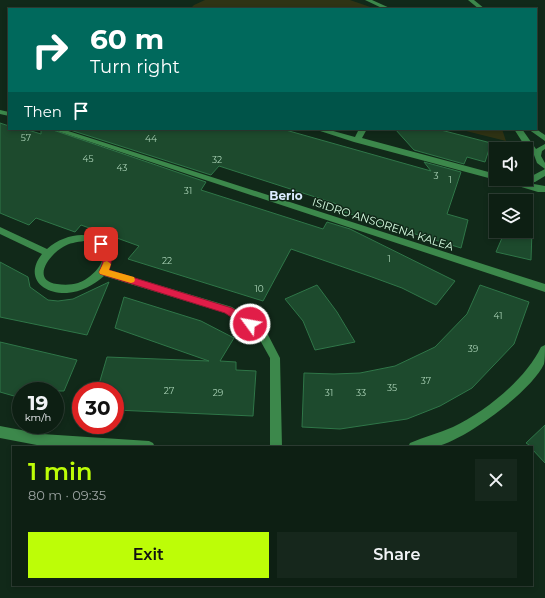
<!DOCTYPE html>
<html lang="en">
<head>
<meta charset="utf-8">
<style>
	body { margin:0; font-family:Montserrat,sans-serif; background:#16271c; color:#f1f3f6; height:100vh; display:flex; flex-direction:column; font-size:15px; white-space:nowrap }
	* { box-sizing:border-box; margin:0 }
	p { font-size:13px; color:#9aa2a0 }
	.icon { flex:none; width:22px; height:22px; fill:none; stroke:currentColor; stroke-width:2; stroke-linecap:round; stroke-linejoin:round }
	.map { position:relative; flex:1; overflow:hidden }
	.details { position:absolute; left:12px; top:446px; width:521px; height:140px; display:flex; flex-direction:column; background:#0d1f13; border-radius:0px; box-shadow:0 2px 6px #0003,0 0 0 1px #2d3d33 }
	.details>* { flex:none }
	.hud { position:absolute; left:8px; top:8px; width:529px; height:122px; border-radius:0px; box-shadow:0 2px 6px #0003,0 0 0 1px #2d3d33; background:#00695c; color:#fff; overflow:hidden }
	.controls { position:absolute; left:489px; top:142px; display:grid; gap:8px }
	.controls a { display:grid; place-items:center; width:44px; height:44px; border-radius:0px; background:#0d1f13; box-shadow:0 2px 6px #0003,0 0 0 1px #2d3d33; font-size:20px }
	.speed { position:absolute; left:12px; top:382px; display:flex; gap:8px; font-size:20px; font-weight:700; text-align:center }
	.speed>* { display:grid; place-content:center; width:52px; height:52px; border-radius:50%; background:#0d1f13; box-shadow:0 2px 6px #0003,0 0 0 1px #2d3d33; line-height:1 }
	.speed small { font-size:10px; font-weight:400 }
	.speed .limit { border:6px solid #d22; background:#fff; color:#111 }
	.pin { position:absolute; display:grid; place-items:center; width:34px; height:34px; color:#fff; margin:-17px; border-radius:8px; box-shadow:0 2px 6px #0006 }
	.me { position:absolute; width:44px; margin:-22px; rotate:302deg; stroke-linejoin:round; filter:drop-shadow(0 0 3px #0008) }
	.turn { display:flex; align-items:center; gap:14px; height:84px; padding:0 16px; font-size:18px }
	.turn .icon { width:52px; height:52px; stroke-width:2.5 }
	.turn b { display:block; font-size:28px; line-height:34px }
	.then { display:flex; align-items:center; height:38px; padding:0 16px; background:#0003; gap:8px; font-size:15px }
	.round { display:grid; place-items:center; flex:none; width:42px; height:42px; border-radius:0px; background:#16271c }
	.overview { display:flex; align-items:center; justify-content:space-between; height:68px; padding:0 16px }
	h1 { font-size:24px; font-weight:600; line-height:30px; color:#bdfd07 }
	.primary-button { display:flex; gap:8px; margin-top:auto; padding:8px 16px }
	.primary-button a { flex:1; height:46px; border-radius:0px; background:#bdfd07; color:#111; font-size:16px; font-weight:600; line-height:46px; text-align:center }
	.primary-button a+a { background:#16271c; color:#f1f3f6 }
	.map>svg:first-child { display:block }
</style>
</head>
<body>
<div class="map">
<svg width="545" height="598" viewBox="0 0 545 598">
	<rect width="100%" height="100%" fill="#112919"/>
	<path fill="#2f3314" d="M205,0H350L376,9H190L194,5Z
		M458,129H502L506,141Z"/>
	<path fill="#1d4a2d" stroke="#2f7648" d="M0,123L9,126V129H19L26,131L28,130L41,134V129H50L206,182L201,190L323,229L327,222L350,229L455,281L436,305L402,288L372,277L291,249L263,301L128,259L139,246L81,225L75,232L36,218L29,225L0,213Z
		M67,129H282L431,171L424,162L461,172L447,214L468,220L461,248L334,209L337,204L219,166L211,175Z
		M395,129H437L491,143L485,162L467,157L464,164L414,150Z
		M505,231H532L531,260L496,252Z
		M0,262L28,277L30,287L48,300L58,301L73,299L109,282L87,335L0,317Z
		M317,285L337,312L355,342L315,350L303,321L285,299Z
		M480,285L529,302L514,344L472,388L440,406L407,419L340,429L302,427L304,373L334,374L360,373L395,366L435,347L467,314Z
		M124,297L201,321L234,338L220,361L236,362V370L256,371L253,416L115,410V391H97L107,357L209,361L115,328Z
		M0,342L77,360L64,391H21V398L0,392Z
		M545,425V463L532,449V447L526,443Z"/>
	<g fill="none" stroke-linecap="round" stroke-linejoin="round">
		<path fill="#3c884b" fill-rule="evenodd" d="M365,0H372L392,9H384Z
			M468,0H474L485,9H479Z
			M0,110L9,112V116L0,114Z
			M51,129H62L545,284V292Z
			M314,129H326L355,137L359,129H367L362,138L496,174V179H498L496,180L354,142Z
			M514,129H522L536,149L545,144V149L542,151L541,156L545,163V176L535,182L528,183L545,186V192H538L501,181L500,179H526L545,169L537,163L534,155L528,151Z
			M528,129H536L545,135V141Z
			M0,227L47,249C57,240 70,235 82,235C86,235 91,237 95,238C111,244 116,254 108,270L232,307L264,327L280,358L282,447H270V358L256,333L225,313L104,276C94,285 81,292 67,293C42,294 24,277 42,254L0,234ZM84,241C87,243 92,243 95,245C115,257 91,279 78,283C71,285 64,285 57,284C30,280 50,254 63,247C69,243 77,242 84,241Z
			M545,345C545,351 545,359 544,364C532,391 462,443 433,447C425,448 416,447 408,447L410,443C424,437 439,433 453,427C485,412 526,379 541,347Z
			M0,426L42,434L149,441L153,443L155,447H55L42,446L0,438Z"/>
	</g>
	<path fill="#e11d48" stroke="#92132f" d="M101,241C113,245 113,260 109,270L232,308L253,321L254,324L253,327H246L225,313L100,274L99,272C105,259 104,255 97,244Z"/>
	<path fill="#f59e0b" d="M107,261L111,264L109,270L134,277L135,280L134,282L131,283L100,274L99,272L104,262Z"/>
	<g text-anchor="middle" stroke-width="3" stroke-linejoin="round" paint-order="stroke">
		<g font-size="9" fill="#aad2b6">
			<text x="26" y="141">57</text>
			<text x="151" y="142">44</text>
			<text x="88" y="162">45</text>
			<text x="217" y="163">32</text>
			<text x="122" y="171">43</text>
			<text x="436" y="179">3</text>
			<text x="450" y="183">1</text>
			<text x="188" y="194">31</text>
			<text x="389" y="262">1</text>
			<text x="167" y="264">22</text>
			<text x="259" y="292">10</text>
			<text x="498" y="319">41</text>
			<text x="473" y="352">39</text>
			<text x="426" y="384">37</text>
			<text x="392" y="391">35</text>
			<text x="169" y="394">27</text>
			<text x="218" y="396">29</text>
			<text x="329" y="396">31</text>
			<text x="361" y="396">33</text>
		</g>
		<g font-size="11" fill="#d9ffe4" stroke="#112919">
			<text transform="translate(383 224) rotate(18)" y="4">ISIDRO ANSORENA KALEA</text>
		</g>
		<g font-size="12" font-weight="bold" fill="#dbecff" stroke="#112919">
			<text x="286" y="200">Berio</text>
		</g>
	</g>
</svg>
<div class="controls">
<a><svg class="icon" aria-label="sound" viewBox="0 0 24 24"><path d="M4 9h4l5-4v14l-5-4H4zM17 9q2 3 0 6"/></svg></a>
<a><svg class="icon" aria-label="layers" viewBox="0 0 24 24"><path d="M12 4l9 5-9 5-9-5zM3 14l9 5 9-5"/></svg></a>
</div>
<div class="speed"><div>19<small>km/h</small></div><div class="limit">30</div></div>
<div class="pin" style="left:101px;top:244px;background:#d93025"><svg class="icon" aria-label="arrive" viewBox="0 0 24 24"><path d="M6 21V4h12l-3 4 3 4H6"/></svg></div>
<svg class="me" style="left:250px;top:324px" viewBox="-20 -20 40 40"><circle r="17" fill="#e11d48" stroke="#fff" stroke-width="3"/><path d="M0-11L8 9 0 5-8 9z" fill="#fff"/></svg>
<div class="hud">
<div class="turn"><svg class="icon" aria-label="right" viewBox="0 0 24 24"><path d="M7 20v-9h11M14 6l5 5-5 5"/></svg><div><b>60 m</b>Turn right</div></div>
<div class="then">Then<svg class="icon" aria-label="arrive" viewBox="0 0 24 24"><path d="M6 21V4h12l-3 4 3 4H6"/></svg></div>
</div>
<section class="details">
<div class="overview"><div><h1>1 min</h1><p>80 m · 09:35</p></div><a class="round"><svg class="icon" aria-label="close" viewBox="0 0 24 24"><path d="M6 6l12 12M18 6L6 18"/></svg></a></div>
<div class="primary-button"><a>Exit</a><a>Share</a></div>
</section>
</div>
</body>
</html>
